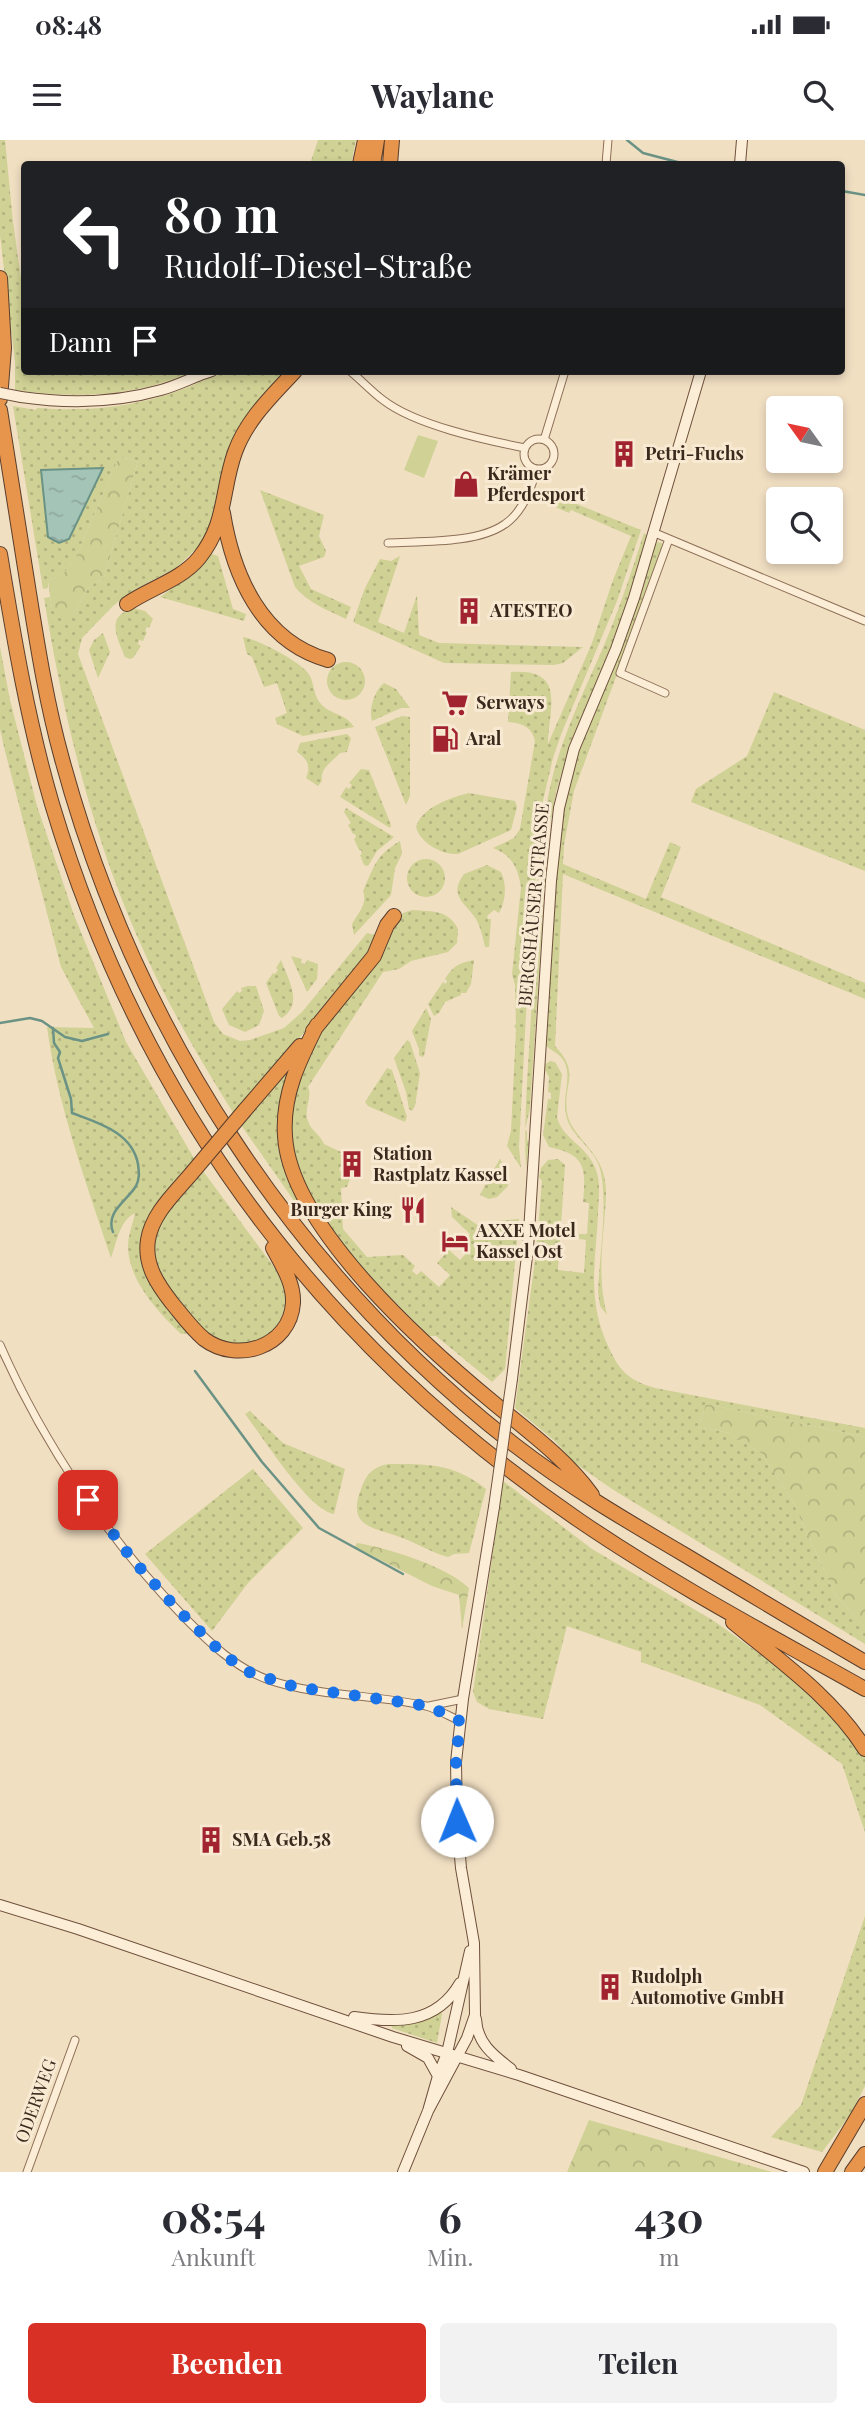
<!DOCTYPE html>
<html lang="de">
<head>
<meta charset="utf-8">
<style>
	body { margin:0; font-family:"Playfair Display",serif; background:#f2f2f3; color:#2b2b33; height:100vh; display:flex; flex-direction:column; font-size:26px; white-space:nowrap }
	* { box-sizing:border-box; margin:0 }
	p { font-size:23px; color:#7c7c81 }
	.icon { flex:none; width:38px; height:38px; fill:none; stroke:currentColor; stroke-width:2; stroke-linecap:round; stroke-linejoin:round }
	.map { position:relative; height:2032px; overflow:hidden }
	.panel { display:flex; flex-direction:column; background:#fff; flex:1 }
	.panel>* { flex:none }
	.banner { position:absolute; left:21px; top:21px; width:824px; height:214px; border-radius:7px; box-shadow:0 4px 10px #0003; background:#202124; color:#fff; overflow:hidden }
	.needle { width:46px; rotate:303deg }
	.fabs { position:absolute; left:766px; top:256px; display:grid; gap:14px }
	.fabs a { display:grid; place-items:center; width:77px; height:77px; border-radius:7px; background:#fff; box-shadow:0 4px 10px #0003; font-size:35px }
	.pin { position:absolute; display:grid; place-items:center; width:60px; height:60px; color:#fff; margin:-30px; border-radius:14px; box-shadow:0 4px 10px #0006 }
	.me { position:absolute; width:77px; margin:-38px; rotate:359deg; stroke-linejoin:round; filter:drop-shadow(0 0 5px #0008) }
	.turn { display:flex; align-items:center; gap:24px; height:147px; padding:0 28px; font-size:32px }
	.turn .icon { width:91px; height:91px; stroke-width:2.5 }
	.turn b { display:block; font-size:49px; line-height:60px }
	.then { display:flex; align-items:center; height:66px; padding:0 28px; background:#0003; gap:14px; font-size:26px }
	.eta { display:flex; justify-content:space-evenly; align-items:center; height:119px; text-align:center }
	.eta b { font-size:42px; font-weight:700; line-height:49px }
	.primary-button { display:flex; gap:14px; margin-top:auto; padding:14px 28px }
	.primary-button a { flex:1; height:80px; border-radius:7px; background:#d93025; color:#fff; font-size:28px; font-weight:700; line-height:80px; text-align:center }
	.primary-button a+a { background:#f2f2f3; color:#2b2b33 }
	.status { display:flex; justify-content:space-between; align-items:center; height:49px; padding:0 35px; background:#fff; direction:ltr }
	.status svg { height:19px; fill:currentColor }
	header { display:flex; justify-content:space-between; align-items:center; height:91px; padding:0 28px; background:#fff; font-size:32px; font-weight:700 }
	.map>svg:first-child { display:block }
</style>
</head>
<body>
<div class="status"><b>08:48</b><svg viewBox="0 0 49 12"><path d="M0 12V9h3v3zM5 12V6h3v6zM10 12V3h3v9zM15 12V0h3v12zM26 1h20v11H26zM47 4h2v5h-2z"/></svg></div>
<header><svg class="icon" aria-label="menu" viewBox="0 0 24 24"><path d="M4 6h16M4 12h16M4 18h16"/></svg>Waylane<svg class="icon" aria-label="search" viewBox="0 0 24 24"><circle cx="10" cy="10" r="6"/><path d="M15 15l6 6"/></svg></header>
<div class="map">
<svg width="865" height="2032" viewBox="0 0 865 2032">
	<defs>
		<pattern id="grass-dots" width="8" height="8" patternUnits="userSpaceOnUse" patternTransform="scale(1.75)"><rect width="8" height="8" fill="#cfd195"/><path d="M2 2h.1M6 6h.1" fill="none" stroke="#b3b380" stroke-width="1.8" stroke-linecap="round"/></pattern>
		<pattern id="forest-crowns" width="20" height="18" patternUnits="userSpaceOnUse" patternTransform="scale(1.75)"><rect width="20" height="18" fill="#cfd195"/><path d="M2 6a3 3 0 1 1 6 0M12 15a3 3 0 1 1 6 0" fill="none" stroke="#b3b380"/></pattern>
		<pattern id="water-ripples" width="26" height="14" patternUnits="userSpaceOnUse" patternTransform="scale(1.75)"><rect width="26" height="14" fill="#a5c4b8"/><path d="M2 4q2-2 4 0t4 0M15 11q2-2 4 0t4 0" fill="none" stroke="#8fa89e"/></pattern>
	</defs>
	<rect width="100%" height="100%" fill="#f1dfc2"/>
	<path fill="url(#grass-dots)" d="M0,0H5L13,82L24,160V231H194C136,257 77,259 15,250V222L0,95Z
		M318,0H356L351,24H310Z
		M223,231H286L229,309L222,333L214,379L200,405L176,428L134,450L114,465L82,498L78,514L214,882L223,894L240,901L250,900L284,888L302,872L367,793L375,795L376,802L332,860L234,974C198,917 164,858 137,796C90,688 63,574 44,458L50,457L52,469L75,472L88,448L104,437L138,321L119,317L75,419L63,434L48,441V448L43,449L13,266L36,270L37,268C107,273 161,263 223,231Z
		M260,350L324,375L319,396L326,411L324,417L299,426L311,449L351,467L346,479C328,470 308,463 295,447Z
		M542,350L641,390L617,461L562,592L553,618L542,665L530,799L519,1007L521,1028L507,1006L511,991L516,889L514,886L516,884L515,845L512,834L521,747C518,728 512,715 493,708L514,698L520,689L535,601C532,587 522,583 508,582L511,532C568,528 548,570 548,604L592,503L613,440L631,396L571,370L569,373L537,359Z
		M644,393L649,397L613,508L571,601L556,652L549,691L545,741L530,968L525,990L527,991V1000L529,1001L526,1029C523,970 530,912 532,853C536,780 535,703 554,631C566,587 587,545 605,503C620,467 632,430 644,393Z
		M658,402L662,403L663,409L574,651L564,705L563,724L646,759L670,702L681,707L661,757L865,843V859L563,734L555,906C581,934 563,942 567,972C570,995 599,1010 604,1036C608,1052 605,1068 604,1084C601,1116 599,1145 607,1175L600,1166L598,1152C599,1117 610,1053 598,1023C590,1005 570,995 566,975C561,956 575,933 561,917C556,912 549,909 544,904L560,680L576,617L655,405Z
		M212,414L218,416L233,469L246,474L244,481L160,457L196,431Z
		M400,416L378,482L404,493L417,455L419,495L439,503L583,507L563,523L554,525L444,523L353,482L365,448L380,419L391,421Z
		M133,468L145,471L153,479L149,488L147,487L145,491L147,492L143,501L139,500L138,504L141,506L133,518L130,519L125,517C117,497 105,477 133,468Z
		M103,493L110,512L98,538L89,510L94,500Z
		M243,497C257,499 304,523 310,536C315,546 313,557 323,566C333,575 346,574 354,587L303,596L277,584L275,578L287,573L277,543L264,547L252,517L247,514Z
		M0,507L10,560L37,666L74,775L126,902L195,1020L143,1098L190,1193L181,1194C158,1172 128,1140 128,1106C128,1094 133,1084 135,1073C119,1081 117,1102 111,1118C86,1042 58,967 47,887L94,888L61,827L5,611L0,589Z
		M327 541a19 19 0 1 1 38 0a19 19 0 1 1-38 0Z
		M384,543L396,549L410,568H401L372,581C368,569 375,550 384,543Z
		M774,552L865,590V731L691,662L696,649L747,616Z
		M402,576L410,577V656L406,665L375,587Z
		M347,594L351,598L347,612L340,613C331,623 320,628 322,641L318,646L306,638C311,627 308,619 297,612L300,603Z
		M361,629L369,630L391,685L390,688L340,657L346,647L349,649L352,645L349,643Z
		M469,653L515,661L517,667L511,690L458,714C442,715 420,703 416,687C422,667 450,658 469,653Z
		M346,668L394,697L377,711L368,726L364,725L360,715L362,714L361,710H359L354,699L356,697L355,694H353L348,685L351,683L344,672Z
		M400,701L402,714L395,728L391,755L354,795L352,784C358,773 368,764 363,751C375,725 375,716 400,701Z
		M407 738a19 19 0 1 1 38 0a19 19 0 1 1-38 0Z
		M487,725L501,732C507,744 506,761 499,773L494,770L487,776L488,779H491L489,807H485C483,798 481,788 476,779C465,762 448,756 464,734Z
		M412,770C432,772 448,769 458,789L457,803L448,812L411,821L399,829L383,832L308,947C313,958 303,969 308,981C311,991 320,994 324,1004L341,1012L340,1014L345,1017L339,1030L351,1036L347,1047L341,1048L343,1089L367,1117L403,1115L415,1126L412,1131L417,1135L421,1131L439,1147L450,1135L437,1123L449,1110L460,1120L471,1108L464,1101L470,1094L452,1077L451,1067L485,1090L498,1081L519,1079L505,1229L492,1242L436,1196H429C380,1147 302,1073 291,1003C286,971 298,934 313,906C324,886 342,869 355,850C370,828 381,804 394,781L403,773Z
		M291,816L302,819L301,823L305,824L307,820L318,824L317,839L307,852Z
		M281,820C288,839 304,864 282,878L279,876L266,843L273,833L275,834L278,830L276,828Z
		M474,820L471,844L466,853H461V855L445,862L439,873L434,876L428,864L443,842L446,844L447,841L445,839C453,826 459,823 474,820Z
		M248,846H256L264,871L259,885L245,892L229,885L222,869L237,851L239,853L242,851L241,848Z
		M426,868L431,879L424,916L422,917L419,915V909L412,891Z
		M407,900L410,902L420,933L415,966L412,971L409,969L406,952L394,918Z
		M550,921L555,922L562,934L557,977C562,1000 589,1005 597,1033C601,1046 598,1062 598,1076C595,1124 587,1162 609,1208C620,1232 629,1240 655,1248L865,1288V1297L706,1264L698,1287L729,1293L761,1313L792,1360L836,1456L865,1487V1504L612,1349L572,1321L556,1302L515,1268L536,1113L542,1041L539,1037L541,1028L548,1020L558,1019L565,1025L558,1130L584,1133L586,1100L579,1099V1094H587L589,1063L583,1062C586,1027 586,1015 549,1007L543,995L548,959H551V953L548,952L549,937L543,926Z
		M387,928L392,930L407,977L405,982L368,966L365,962Z
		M285,934L288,936L282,958L302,1066L299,1068L241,985Z
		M500,1019L509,1035L508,1046L497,1057L489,1059L480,1055L485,1045L493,1043L497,1039L494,1029Z
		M203,1031L274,1127C281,1138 286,1149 285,1162C283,1192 251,1212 223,1202C201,1193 188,1171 174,1153C160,1136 150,1118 156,1095C162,1071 187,1049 203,1031Z
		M250,1271L283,1303L345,1329L334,1374C309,1371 262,1296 245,1274Z
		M388,1324C427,1324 454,1323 486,1349L469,1413L454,1414L448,1417C430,1412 415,1402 397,1396C371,1387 347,1386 361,1349C366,1334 373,1327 388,1324Z
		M253,1329L303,1388L248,1443L212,1491L145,1414Z
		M503,1341L592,1409L714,1481L799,1542L848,1592L865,1617V1692L842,1624L760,1565L641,1522V1512L567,1486L543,1579L489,1569L477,1562L473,1552Z
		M865,1776V1946L850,1975L822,2012L771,1997L801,1965Z
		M441,1869L442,1874L437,1903L392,1888V1885Z"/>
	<path fill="url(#forest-crowns)" d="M119,317L138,321L104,437L88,448L75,472L60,477L52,470L48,441L63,434L75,419Z
		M706,1264L865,1297V1487L836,1456L792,1360L761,1313L729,1293L698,1287Z
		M357,1403C388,1408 446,1426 469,1448L462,1489L459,1455L432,1446L355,1407Z
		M589,1980L772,2032H567Z"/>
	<path fill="#cfd195" d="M418,295L438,301L424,338L404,330Z"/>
	<path fill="url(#water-ripples)" stroke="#6b9385" stroke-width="2" d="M103,328L69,399L59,403L48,397L41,330Z"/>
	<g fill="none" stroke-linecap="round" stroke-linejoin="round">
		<path stroke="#6b9385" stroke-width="2.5" d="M627,0L643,13L685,24
			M689,24H727
			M842,51L865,55
			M0,883L30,878L42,881L65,897L82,901L108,894
			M53,888L54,903L60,912L58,918L71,959L72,973C98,983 132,992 138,1024C139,1032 140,1038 136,1046C127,1061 105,1072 113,1092
			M195,1231L262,1322L319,1388L403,1434"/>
		<defs>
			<path id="street" d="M606,24L608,0
				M350,231C361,240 371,251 383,260C415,285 485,300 525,308
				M524 314a15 15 0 1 1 30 0a15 15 0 1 1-30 0Z
				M544,300L565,231
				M655,393L865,481
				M388,403C421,401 477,404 505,384C523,372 531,348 537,329
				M665,553L620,533L669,399
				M0,1205C44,1305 108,1399 184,1477C209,1502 235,1528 269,1540C319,1557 374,1554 426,1566C437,1569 449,1576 460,1581
				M429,1566L463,1559
				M27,2032L75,1900"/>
			<path id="secondary" d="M740,24L742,0
				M21,257C69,264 115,263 161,250C179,245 195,236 212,231
				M512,1239L528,1108L551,741L559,668L574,609L616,509L634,458L701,231
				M0,1765L78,1789L393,1897L519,1935L804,2032
				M354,1877C395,1883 436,1885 460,1843
				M476,1879C477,1903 493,1915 511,1929
				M407,1906L428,1918L438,1936
				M428,1971L467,1898L475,1875L474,1803L461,1728L457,1681L456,1622L463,1559L494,1367
				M403,2032L428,1971L438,1936L447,1913L470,1811"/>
			<path id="highway" d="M360,24L365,0
				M373,24L377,0
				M390,24L392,0
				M0,138L4,208L0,259
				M0,270C10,331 19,392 29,453C38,509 47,565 62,619C135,889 294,1134 516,1306C569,1347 627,1381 685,1415C745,1451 805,1487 865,1522
				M223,373C233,435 261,501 328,520
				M0,414C14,499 28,582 52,664C142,965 321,1204 580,1381C671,1443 769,1495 865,1549
				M127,464C150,448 181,440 199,418C227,383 221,351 235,312C247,279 272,256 295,231
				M317,885C299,921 282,955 285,996C290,1087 427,1208 495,1264C529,1292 566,1319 592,1355
				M313,891L374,816L387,785L394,776
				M245,970L300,906
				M191,1034C174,1054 152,1074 148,1100C144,1125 158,1145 172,1163C182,1175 192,1189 204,1199C237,1224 290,1207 293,1163C294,1143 282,1125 273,1108
				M733,1482C780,1521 832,1557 865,1609
				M825,2032L865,1964
				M852,2032L865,2014"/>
		</defs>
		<use href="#street" stroke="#8d6f57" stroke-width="9"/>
		<use href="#secondary" stroke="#6f503b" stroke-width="12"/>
		<use href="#highway" stroke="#5a3e2c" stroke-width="16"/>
		<use href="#street" stroke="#fbedd6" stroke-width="7"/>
		<use href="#secondary" stroke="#fbedd6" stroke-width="10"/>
		<use href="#highway" stroke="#e7954c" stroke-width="14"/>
		<defs>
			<path id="secondary-bridge" d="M0,253L21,257
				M494,1367L512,1239"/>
			<path id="highway-bridge" d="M191,1034L245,970"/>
		</defs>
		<use href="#secondary-bridge" stroke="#6f503b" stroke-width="12" stroke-linecap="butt"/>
		<use href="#highway-bridge" stroke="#5a3e2c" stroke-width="16" stroke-linecap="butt"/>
		<use href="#secondary-bridge" stroke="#fbedd6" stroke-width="10"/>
		<use href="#highway-bridge" stroke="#e7954c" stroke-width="14"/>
	</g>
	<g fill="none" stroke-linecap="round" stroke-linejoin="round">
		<path stroke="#1a73e8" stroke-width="12" stroke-dasharray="0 21.6" d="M88,1360L132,1419L177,1469L225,1516L251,1533L296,1547L428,1566L460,1581L456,1622L457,1681"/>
	</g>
	<defs>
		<symbol id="building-bare" viewBox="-9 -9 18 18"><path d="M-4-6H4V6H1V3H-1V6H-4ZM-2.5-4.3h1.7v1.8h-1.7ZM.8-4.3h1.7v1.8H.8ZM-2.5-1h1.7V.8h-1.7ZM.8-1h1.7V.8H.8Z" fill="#a1232f" stroke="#f8ead2" stroke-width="2.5" paint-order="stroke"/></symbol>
		<symbol id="shop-bare" viewBox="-9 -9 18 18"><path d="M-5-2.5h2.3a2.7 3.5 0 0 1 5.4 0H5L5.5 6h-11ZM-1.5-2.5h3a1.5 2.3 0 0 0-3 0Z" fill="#a1232f" stroke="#f8ead2" stroke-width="2.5" paint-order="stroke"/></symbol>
		<symbol id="supermarket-bare" viewBox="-9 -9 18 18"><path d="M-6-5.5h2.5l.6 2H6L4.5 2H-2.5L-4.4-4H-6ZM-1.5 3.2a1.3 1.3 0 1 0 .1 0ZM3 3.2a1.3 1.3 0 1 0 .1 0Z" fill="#a1232f" stroke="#f8ead2" stroke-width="2.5" paint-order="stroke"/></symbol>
		<symbol id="fuel-bare" viewBox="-9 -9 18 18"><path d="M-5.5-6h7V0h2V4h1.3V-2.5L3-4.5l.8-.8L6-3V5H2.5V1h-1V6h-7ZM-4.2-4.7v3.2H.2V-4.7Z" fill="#a1232f" stroke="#f8ead2" stroke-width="2.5" paint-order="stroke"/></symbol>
		<symbol id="restaurant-bare" viewBox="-9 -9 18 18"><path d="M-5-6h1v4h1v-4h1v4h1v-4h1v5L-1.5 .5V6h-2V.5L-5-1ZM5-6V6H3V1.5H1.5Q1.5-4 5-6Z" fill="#a1232f" stroke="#f8ead2" stroke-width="2.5" paint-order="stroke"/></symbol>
		<symbol id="hotel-bare" viewBox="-9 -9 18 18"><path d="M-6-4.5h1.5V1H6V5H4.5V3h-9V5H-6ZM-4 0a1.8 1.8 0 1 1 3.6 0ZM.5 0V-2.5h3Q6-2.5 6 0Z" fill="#a1232f" stroke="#f8ead2" stroke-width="2.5" paint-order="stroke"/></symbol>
	</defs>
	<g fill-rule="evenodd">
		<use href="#building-bare" x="605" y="295" width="38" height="38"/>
		<use href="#shop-bare" x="447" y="325" width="38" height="38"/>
		<use href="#building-bare" x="450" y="452" width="38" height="38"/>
		<use href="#supermarket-bare" x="436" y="544" width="38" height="38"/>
		<use href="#fuel-bare" x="426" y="580" width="38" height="38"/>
		<use href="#building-bare" x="333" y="1005" width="38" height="38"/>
		<use href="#restaurant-bare" x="394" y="1051" width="38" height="38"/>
		<use href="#hotel-bare" x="436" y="1082" width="38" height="38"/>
		<use href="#building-bare" x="192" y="1681" width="38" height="38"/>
		<use href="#building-bare" x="591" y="1828" width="38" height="38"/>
	</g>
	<g text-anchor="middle" stroke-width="6" stroke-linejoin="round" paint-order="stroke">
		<g font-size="18" font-weight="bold" fill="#3c291d" stroke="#f8ead2" text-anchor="start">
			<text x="645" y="320">Petri-Fuchs</text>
			<text x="487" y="340">Krämer<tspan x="487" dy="21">Pferdesport</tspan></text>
			<text x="490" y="477">ATESTEO</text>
			<text x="476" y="569">Serways</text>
			<text x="466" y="605">Aral</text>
			<text x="373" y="1020">Station<tspan x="373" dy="21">Rastplatz Kassel</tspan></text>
			<text x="392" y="1076" text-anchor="end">Burger King</text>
			<text x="476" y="1097">AXXE Motel<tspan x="476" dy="21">Kassel Ost</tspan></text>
			<text x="232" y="1706">SMA Geb.58</text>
			<text x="631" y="1843">Rudolph<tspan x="631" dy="21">Automotive GmbH</tspan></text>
		</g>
		<g font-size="18" fill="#3c291d" stroke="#f8ead2">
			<text transform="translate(534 765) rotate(-85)" y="6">BERGSHÄUSER STRASSE</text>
			<text transform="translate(36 1961) rotate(-70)" y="6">ODERWEG</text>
		</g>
	</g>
</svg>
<div class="fabs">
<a><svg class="needle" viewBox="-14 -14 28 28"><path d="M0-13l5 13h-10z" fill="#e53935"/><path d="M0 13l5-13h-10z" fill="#7c7c81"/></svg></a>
<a><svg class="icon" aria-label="search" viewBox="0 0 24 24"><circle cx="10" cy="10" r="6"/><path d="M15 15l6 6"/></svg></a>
</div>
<div class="pin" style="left:88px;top:1360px;background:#d93025"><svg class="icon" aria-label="arrive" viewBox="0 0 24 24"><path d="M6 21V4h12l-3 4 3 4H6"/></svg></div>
<svg class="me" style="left:457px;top:1681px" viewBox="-20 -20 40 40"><circle r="19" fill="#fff"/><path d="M0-13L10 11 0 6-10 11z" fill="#1a73e8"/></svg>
<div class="banner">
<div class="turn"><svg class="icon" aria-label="left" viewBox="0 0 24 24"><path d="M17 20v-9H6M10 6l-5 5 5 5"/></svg><div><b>80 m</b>Rudolf-Diesel-Straße</div></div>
<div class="then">Dann<svg class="icon" aria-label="arrive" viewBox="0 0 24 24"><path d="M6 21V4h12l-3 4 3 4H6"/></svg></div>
</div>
</div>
<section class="panel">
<div class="eta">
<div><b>08:54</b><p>Ankunft</p></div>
<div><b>6</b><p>Min.</p></div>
<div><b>430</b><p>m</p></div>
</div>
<div class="primary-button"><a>Beenden</a><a>Teilen</a></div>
</section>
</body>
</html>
